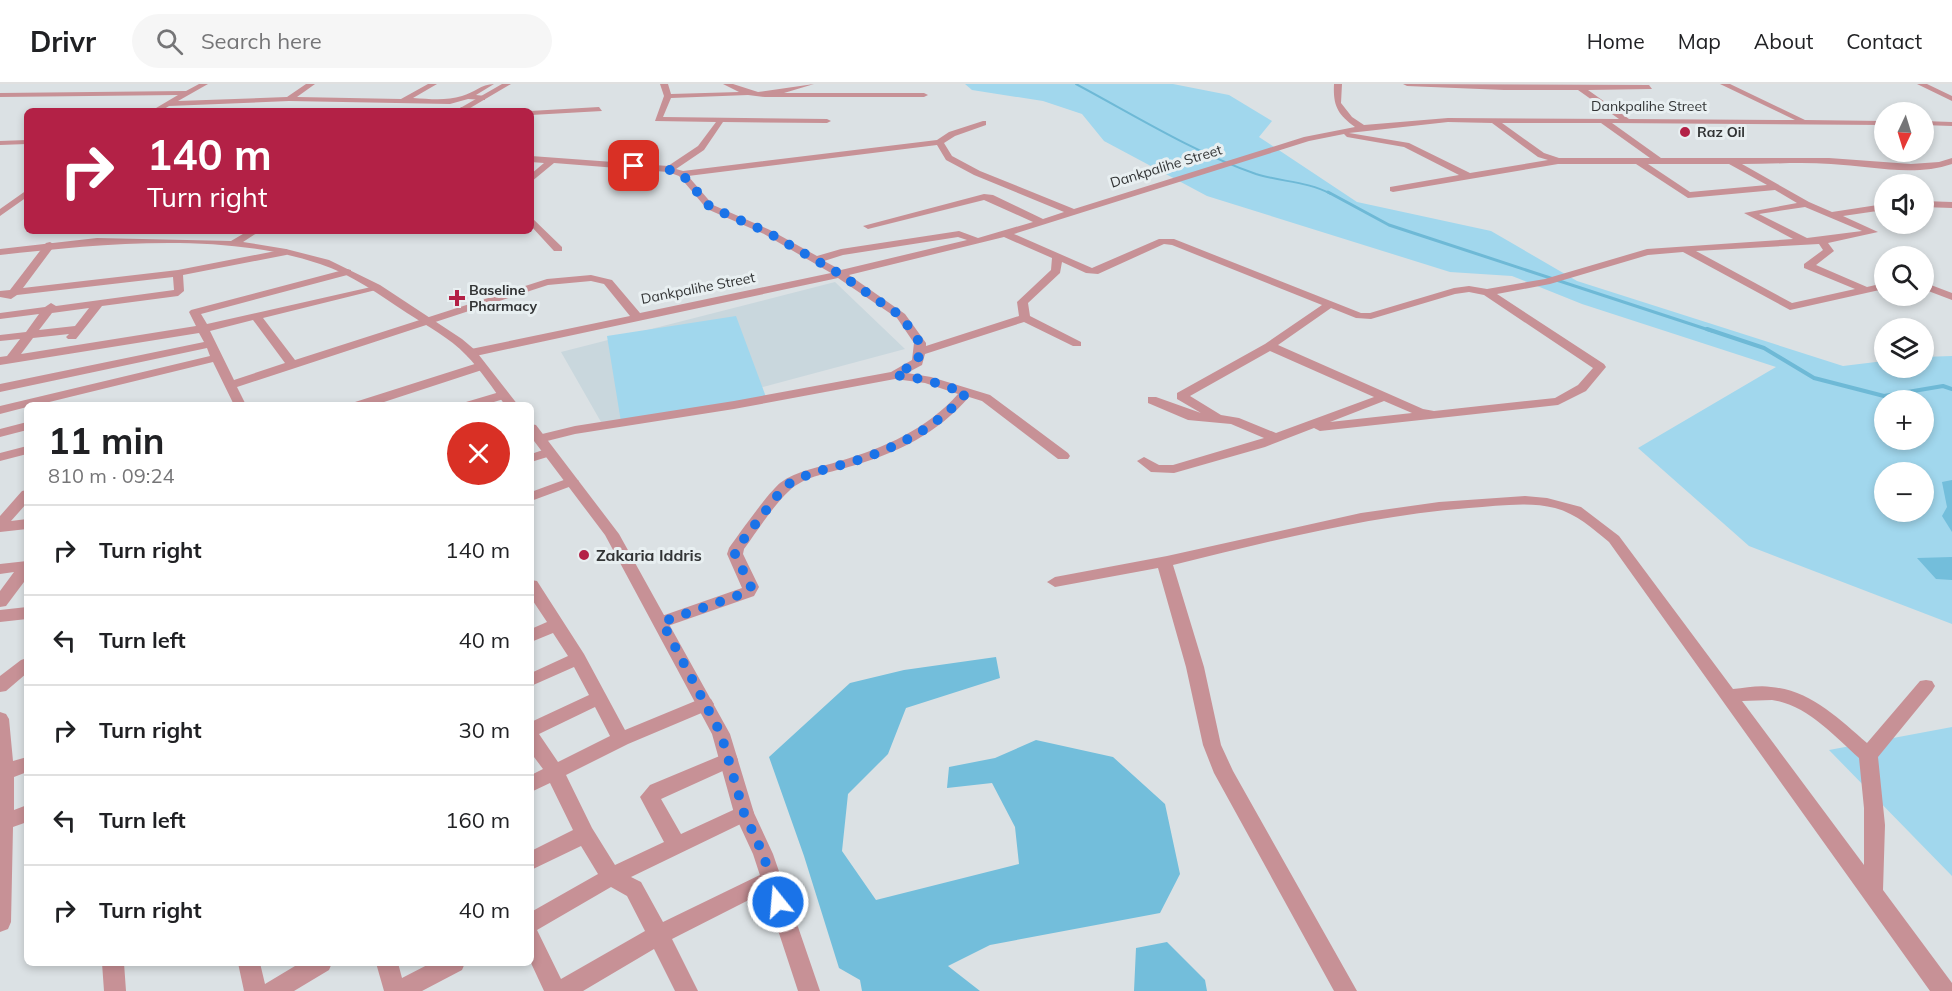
<!DOCTYPE html>
<html lang="en">
<head>
<meta charset="utf-8">
<style>
	body { margin:0; font-family:Mulish,sans-serif; background:#f6f6f6; color:#202124; height:100vh; display:flex; flex-direction:column; font-size:22px; white-space:nowrap }
	* { box-sizing:border-box; margin:0 }
	p { font-size:20px; color:#757577 }
	.icon { flex:none; width:33px; height:33px; fill:none; stroke:currentColor; stroke-width:2; stroke-linecap:round; stroke-linejoin:round }
	.map { position:relative; flex:1; overflow:hidden }
	.details { position:absolute; left:24px; top:318px; width:510px; height:564px; display:flex; flex-direction:column; background:#fff; border-radius:9px; box-shadow:0 3px 9px #0003 }
	.details>* { flex:none }
	.top-card { position:absolute; left:24px; top:24px; width:510px; height:126px; border-radius:9px; box-shadow:0 3px 9px #0003; background:#b32146; color:#fff; overflow:hidden }
	.needle { width:39px; rotate:184deg }
	.controls { position:absolute; left:1874px; top:18px; display:grid; gap:12px }
	.controls a { display:grid; place-items:center; width:60px; height:60px; border-radius:50%; background:#fff; box-shadow:0 3px 9px #0003; font-size:30px }
	.pin { position:absolute; display:grid; place-items:center; width:51px; height:51px; color:#fff; margin:-26px; border-radius:12px; box-shadow:0 3px 9px #0006 }
	.me { position:absolute; width:66px; margin:-33px; rotate:343deg; stroke-linejoin:round; filter:drop-shadow(0 0 4px #0008) }
	.turn { display:flex; align-items:center; gap:21px; height:126px; padding:0 24px; font-size:27px }
	.turn .icon { width:78px; height:78px; stroke-width:2.5 }
	.turn b { display:block; font-size:42px; line-height:51px }
	.round { display:grid; place-items:center; flex:none; width:63px; height:63px; border-radius:32px; background:#f6f6f6 }
	.overview { display:flex; align-items:center; justify-content:space-between; height:102px; padding:0 24px }
	h1 { font-size:36px; font-weight:700; line-height:45px }
	ul { padding:0; list-style:none }
	li { display:flex; align-items:center; gap:18px; height:90px; padding:0 24px; border-top:2px solid #e0e0e0 }
	li div { flex:1 }
	li b { display:block; font-size:22px }
	li em { font-style:normal }
	header { display:flex; align-items:center; gap:36px; box-sizing:border-box; height:84px; padding:0 30px; background:#fff; border-bottom:2px solid #e0e0e0 }
	header strong { font-size:28px }
	nav { display:flex; gap:33px; margin-inline-start:auto; font-size:21px }
	.search { width:420px; height:54px; background:#f6f6f6; display:flex; align-items:center; gap:15px; box-sizing:border-box; padding:0 21px; border-radius:33px; color:#757577; font-size:22px }
	.map>svg:first-child { display:block }
</style>
</head>
<body>
<header>
<strong>Drivr</strong>
<div class="search"><svg class="icon" aria-label="search" viewBox="0 0 24 24"><circle cx="10" cy="10" r="6"/><path d="M15 15l6 6"/></svg>Search here</div>
<nav><a>Home</a><a>Map</a><a>About</a><a>Contact</a></nav>
</header>
<div class="map">
<svg width="1952" height="907" viewBox="0 0 1952 907">
	<rect width="100%" height="100%" fill="#dbe1e4"/>
	<path fill="#c9d7dd" d="M835,198L905,265L605,345L561,268Z"/>
	<path fill="#a1d7ed" fill-rule="evenodd" d="M965,0H1173L1229,11L1272,37L1259,53L1357,118L1491,147L1577,197L1843,282L1884,277V284H1923V273L1952,272V540L1749,462L1638,364L1776,283L1582,220L1512,192L1450,188L1207,112L1104,57L1082,30L1043,17L972,6ZM1884,316H1923V356H1884ZM1884,388H1923V428H1884Z
		M736,232L766,313L621,338L607,252Z
		M1952,643V792L1829,666Z"/>
	<path fill="#73bedb" d="M1952,396V448L1942,432L1947,423L1942,398Z
		M1952,473V496L1936,495L1917,474Z
		M996,573L1000,594L906,624L888,670L848,710L842,767L876,816L1019,780L1015,743L992,699L947,704L949,683L995,674L1036,656L1113,673L1165,720L1180,790L1160,829L990,861L948,882L980,907H862L860,896L839,884L804,772L769,673L850,599L904,586Z
		M1167,858L1205,896L1207,907H1134L1136,864Z"/>
	<g fill="none" stroke-linecap="round" stroke-linejoin="round">
		<path stroke="#6eb9d6" stroke-width="2" d="M1076,0C1134,31 1193,68 1256,90C1281,98 1307,97 1331,110"/>
		<path stroke="#6eb9d6" stroke-width="3" d="M1328,108L1389,141L1712,247"/>
		<path stroke="#6eb9d6" stroke-width="4" d="M1707,245L1764,264L1814,294L1884,312L1943,302L1952,305"/>
		<path fill="#c79196" fill-rule="evenodd" d="M199,0H208L178,17L287,13L306,0H315L297,13L401,15L428,0H437L413,14C430,15 446,17 462,12C474,9 481,0 494,0L476,11L485,12V16L468,15L450,20L289,17L169,22L161,27H151L178,11L0,13V9L186,7Z
			M660,0H668L671,10L739,8L723,0H733L758,8L814,0L784,9H924L928,11L924,13H765L748,11L671,14L663,33L827,35L831,37L827,39L723,38L704,66L676,85L683,87L937,56L949,48L983,37H986V41L955,52L944,59L952,72L980,87L1074,125L1304,53L1355,43C1337,30 1333,21 1334,0H1342L1341,19L1352,33L1364,41L1448,34L1619,35L1578,6H1504L1407,2L1403,0L1649,1L1652,5L1588,6L1629,35L1795,36L1720,0H1730L1805,36L1884,37V41L1612,39L1661,74H1829L1911,80L1939,78L1952,74V80C1914,93 1870,82 1831,80C1801,78 1771,80 1742,80L1809,118L1832,128L1884,120V126L1843,132L1878,148L1828,159L1834,167L1816,181L1867,203L1884,199V205L1790,226L1683,168L1648,171L1550,200L1497,210L1604,280L1606,283L1586,307L1558,321L1320,347L1314,344L1265,363L1174,389L1151,388L1137,377L1144,373L1159,381H1173L1264,354L1231,340L1188,336L1148,319V313H1156L1201,329L1177,315V309L1265,260L1322,221L1172,161L1164,160L1098,190L1086,189L1062,178L1060,189L1028,219L1030,232L1081,258V262H1073L1024,238L925,270L922,281L907,289L931,293L990,311L1068,369L1070,372L1068,375H1058L982,317L969,313C938,349 897,369 852,382C833,388 804,392 789,407C772,423 758,446 744,465L743,470L759,503L754,512L662,544L656,542L654,538L656,534L742,504L727,470L729,464C739,450 768,409 780,399C797,386 821,383 840,377C884,364 927,345 958,310L925,299L895,295L734,325L575,350L539,359L532,355L534,352L575,342L734,317L891,288L912,276L914,259L897,234L838,194L471,273L467,272V266L471,265L630,232L604,200L591,197L548,201L237,303L246,321H234L213,278L37,321H27V323L0,330V322L210,272L207,264L0,308V300L204,258L199,249L0,281V273L7,272L20,255L0,257V251L26,248L39,230L0,235V229L45,223L51,219L56,222L174,206L173,193L17,211L11,215L0,213V207L10,206L46,159L50,158L55,161L23,204L178,186L286,165L291,168L286,171L183,191L184,207L178,212L102,222L76,255H68L66,253L69,250L33,254L21,270L196,242L189,228L191,226L347,185L351,186V190L201,230L207,240L380,201V205L263,234L295,276L547,195L591,191L612,196L640,229L831,189L764,150L707,125L679,92L668,88L554,79L531,98V90L544,79L531,78V72L668,82L698,62L716,38L655,37L664,12ZM1448,38L1492,39L1538,73L1548,76L1470,89L1409,59L1349,49ZM1502,39H1601L1650,74H1559L1544,69ZM1344,50L1347,53L1404,63L1459,91L1390,103V107L1393,108L1558,80H1636L1688,114L1775,106L1797,119L1744,129L1793,155L1647,165L1545,195L1487,205L1469,202L1454,204L1370,229H1361L1174,155H1159L1092,184L1014,150L1309,57ZM937,61L946,76L974,91L1064,128L1043,135L993,111L984,110L863,142L868,145L984,116L1033,138L978,154L959,147L841,165L817,172L770,146L713,121L688,92ZM1648,80H1729L1767,101L1690,108ZM1805,123L1862,147L1807,154L1759,130ZM958,153L967,156L841,186L824,177L843,171ZM1004,153L1052,174L1051,186L1017,218L1019,232L926,262V259L905,230L849,191ZM1819,160L1823,166L1804,180V184L1855,205L1792,219L1696,167ZM1469,208L1484,211L1593,284L1578,301L1555,314L1434,327L1423,325L1278,261L1331,224L1356,234L1371,235L1455,210ZM89,224L75,242L39,246L52,229ZM253,236L285,279L234,296L210,247ZM1270,267L1374,313L1276,349L1239,334L1221,331L1190,312ZM1384,317L1412,329L1330,338Z
			M1917,0H1927L1952,12V17Z
			M461,23L492,25L496,27H458Z
			M599,23L602,27L531,31L530,27Z
			M1923,37L1952,38V42L1923,41Z
			M27,56V60L0,61V57Z
			M27,106V113L0,132V125Z
			M1923,117L1952,118V124L1923,123Z
			M531,133L562,163V167H554L531,142Z
			M1923,198L1952,209V216L1923,205Z
			M481,278L485,279V285L384,318L386,321H354L355,318Z
			M503,307L509,311L507,314L484,321H465L466,318Z
			M27,338V346L0,353V345Z
			M27,362V370L0,377V369Z
			M549,364L556,368L554,371L531,378V370Z
			M572,393L579,397L577,400L531,417V408Z
			M27,406V419L11,437L27,435V445L0,448V432L22,407Z
			M1525,412L1547,414L1581,423L1619,452L1733,605C1746,604 1759,601 1771,603C1810,606 1839,635 1867,659L1920,597L1926,596L1932,597L1935,602L1932,607L1878,673L1885,741L1883,806L1952,899V907H1930L1609,458C1592,444 1577,430 1555,424C1528,417 1497,422 1469,424C1368,432 1271,457 1173,481L1204,583L1221,661L1233,687L1357,907H1334L1214,689L1203,661L1186,583L1158,484L1055,503L1047,498L1055,493L1167,472L1361,429L1439,418ZM1772,616C1807,621 1834,652 1859,674L1864,724V781L1742,617Z
			M27,477V494L6,522L0,523V507L14,488L0,490V480Z
			M531,496L537,497L584,570L625,646L705,613L711,615L714,620L711,625L628,660L566,691L592,744L615,781L664,758L640,713L650,701L722,671L729,669L736,671L738,676L736,681L661,715L681,750L744,721L751,723L754,729L751,735L631,793L641,798L663,838L764,789L771,786L778,789L781,795L778,801L672,855L698,907H675L654,865L583,907H544L531,879V828L598,790L581,762L531,786V767L573,746L550,699L531,708V691L543,685L531,669V638L589,611L574,583L531,602V589L568,572L553,549L531,558V545L547,538L531,514ZM595,623L610,652L558,678L539,650ZM611,803L627,812L645,847L561,895L537,846Z
			M27,523V535L0,538V526Z
			M27,574V589L6,607L0,608V592L21,576Z
			M0,628L6,630L9,635L13,677L27,673V688L14,693V726L27,721V738L13,743L11,838L8,845L0,848Z
			M102,879H124L126,907H104Z
			M238,879H260L265,900L300,879H332L329,886L294,907H244Z
			M376,879H398L402,894L431,879H465L462,886L422,907H384Z"/>
		<path fill="#c79196" fill-rule="evenodd" d="M502,0H511L465,27H455Z
			M248,147H260L243,158L286,165L329,176L380,201L462,255L475,266L518,321H505C493,305 481,286 466,271C450,254 427,242 407,229C380,211 351,190 320,180C223,147 100,160 0,171V165L97,154L231,157Z
			M531,340L536,341L619,450L730,650L754,729L773,770L820,907H798L753,770L734,729L712,650L605,451L531,353Z"/>
	</g>
	<g fill="none" stroke-linecap="round" stroke-linejoin="round">
		<path stroke="#1a73e8" stroke-width="10" stroke-dasharray="0 18" d="M634,82L670,86L682,90L710,123L767,148L840,190L886,222L901,232L920,259L918,278L895,291L927,296L966,309C939,342 898,363 858,376C833,384 806,388 784,403L737,464L735,470L751,503L748,508L662,538L721,650L744,729L763,770L778,818"/>
	</g>
	<g fill="#b32146" stroke="#e8eff1" stroke-width="2">
		<circle cx="1685" cy="48" r="6"/>
		<path d="M454 205h6v6h6v6h-6v6h-6v-6h-6v-6h6z"/>
		<circle cx="584" cy="471" r="6"/>
	</g>
	<g text-anchor="middle" stroke-width="6" stroke-linejoin="round" paint-order="stroke">
		<g font-size="14" fill="#323435" stroke="#e8eff1">
			<text x="1649" y="27">Dankpalihe Street</text>
			<text transform="translate(1166 82) rotate(-17)" y="5">Dankpalihe Street</text>
			<text transform="translate(698 204) rotate(-11)" y="5">Dankpalihe Street</text>
		</g>
		<g font-size="14" font-weight="bold" fill="#323435" stroke="#e8eff1" text-anchor="start">
			<text x="1697" y="53">Raz Oil</text>
			<text x="469" y="211">Baseline<tspan x="469" dy="16">Pharmacy</tspan></text>
		</g>
		<g font-size="16" font-weight="bold" fill="#323435" stroke="#e8eff1" text-anchor="start">
			<text x="596" y="477">Zakaria Iddris</text>
		</g>
	</g>
</svg>
<div class="controls">
<a><svg class="needle" viewBox="-14 -14 28 28"><path d="M0-13l5 13h-10z" fill="#e53935"/><path d="M0 13l5-13h-10z" fill="#757577"/></svg></a>
<a><svg class="icon" aria-label="sound" viewBox="0 0 24 24"><path d="M4 9h4l5-4v14l-5-4H4zM17 9q2 3 0 6"/></svg></a>
<a><svg class="icon" aria-label="search" viewBox="0 0 24 24"><circle cx="10" cy="10" r="6"/><path d="M15 15l6 6"/></svg></a>
<a><svg class="icon" aria-label="layers" viewBox="0 0 24 24"><path d="M12 4l9 5-9 5-9-5zM3 14l9 5 9-5"/></svg></a>
<a>+</a>
<a>−</a>
</div>
<div class="pin" style="left:634px;top:82px;background:#d93025"><svg class="icon" aria-label="arrive" viewBox="0 0 24 24"><path d="M6 21V4h12l-3 4 3 4H6"/></svg></div>
<svg class="me" style="left:778px;top:818px" viewBox="-20 -20 40 40"><circle r="17" fill="#1a73e8" stroke="#fff" stroke-width="3"/><path d="M0-11L8 9 0 5-8 9z" fill="#fff"/></svg>
<div class="top-card">
<div class="turn"><svg class="icon" aria-label="right" viewBox="0 0 24 24"><path d="M7 20v-9h11M14 6l5 5-5 5"/></svg><div><b>140 m</b>Turn right</div></div>
</div>
<section class="details">
<div class="overview"><div><h1>11 min</h1><p>810 m · 09:24</p></div><a class="round" style="background:#d93025;color:#fff"><svg class="icon" aria-label="close" viewBox="0 0 24 24"><path d="M6 6l12 12M18 6L6 18"/></svg></a></div>
<ul>
<li><svg class="icon" aria-label="right" viewBox="0 0 24 24"><path d="M7 20v-9h11M14 6l5 5-5 5"/></svg><div><b>Turn right</b></div><em>140 m</em></li>
<li><svg class="icon" aria-label="left" viewBox="0 0 24 24"><path d="M17 20v-9H6M10 6l-5 5 5 5"/></svg><div><b>Turn left</b></div><em>40 m</em></li>
<li><svg class="icon" aria-label="right" viewBox="0 0 24 24"><path d="M7 20v-9h11M14 6l5 5-5 5"/></svg><div><b>Turn right</b></div><em>30 m</em></li>
<li><svg class="icon" aria-label="left" viewBox="0 0 24 24"><path d="M17 20v-9H6M10 6l-5 5 5 5"/></svg><div><b>Turn left</b></div><em>160 m</em></li>
<li><svg class="icon" aria-label="right" viewBox="0 0 24 24"><path d="M7 20v-9h11M14 6l5 5-5 5"/></svg><div><b>Turn right</b></div><em>40 m</em></li>
</ul>
</section>
</div>
</body>
</html>
